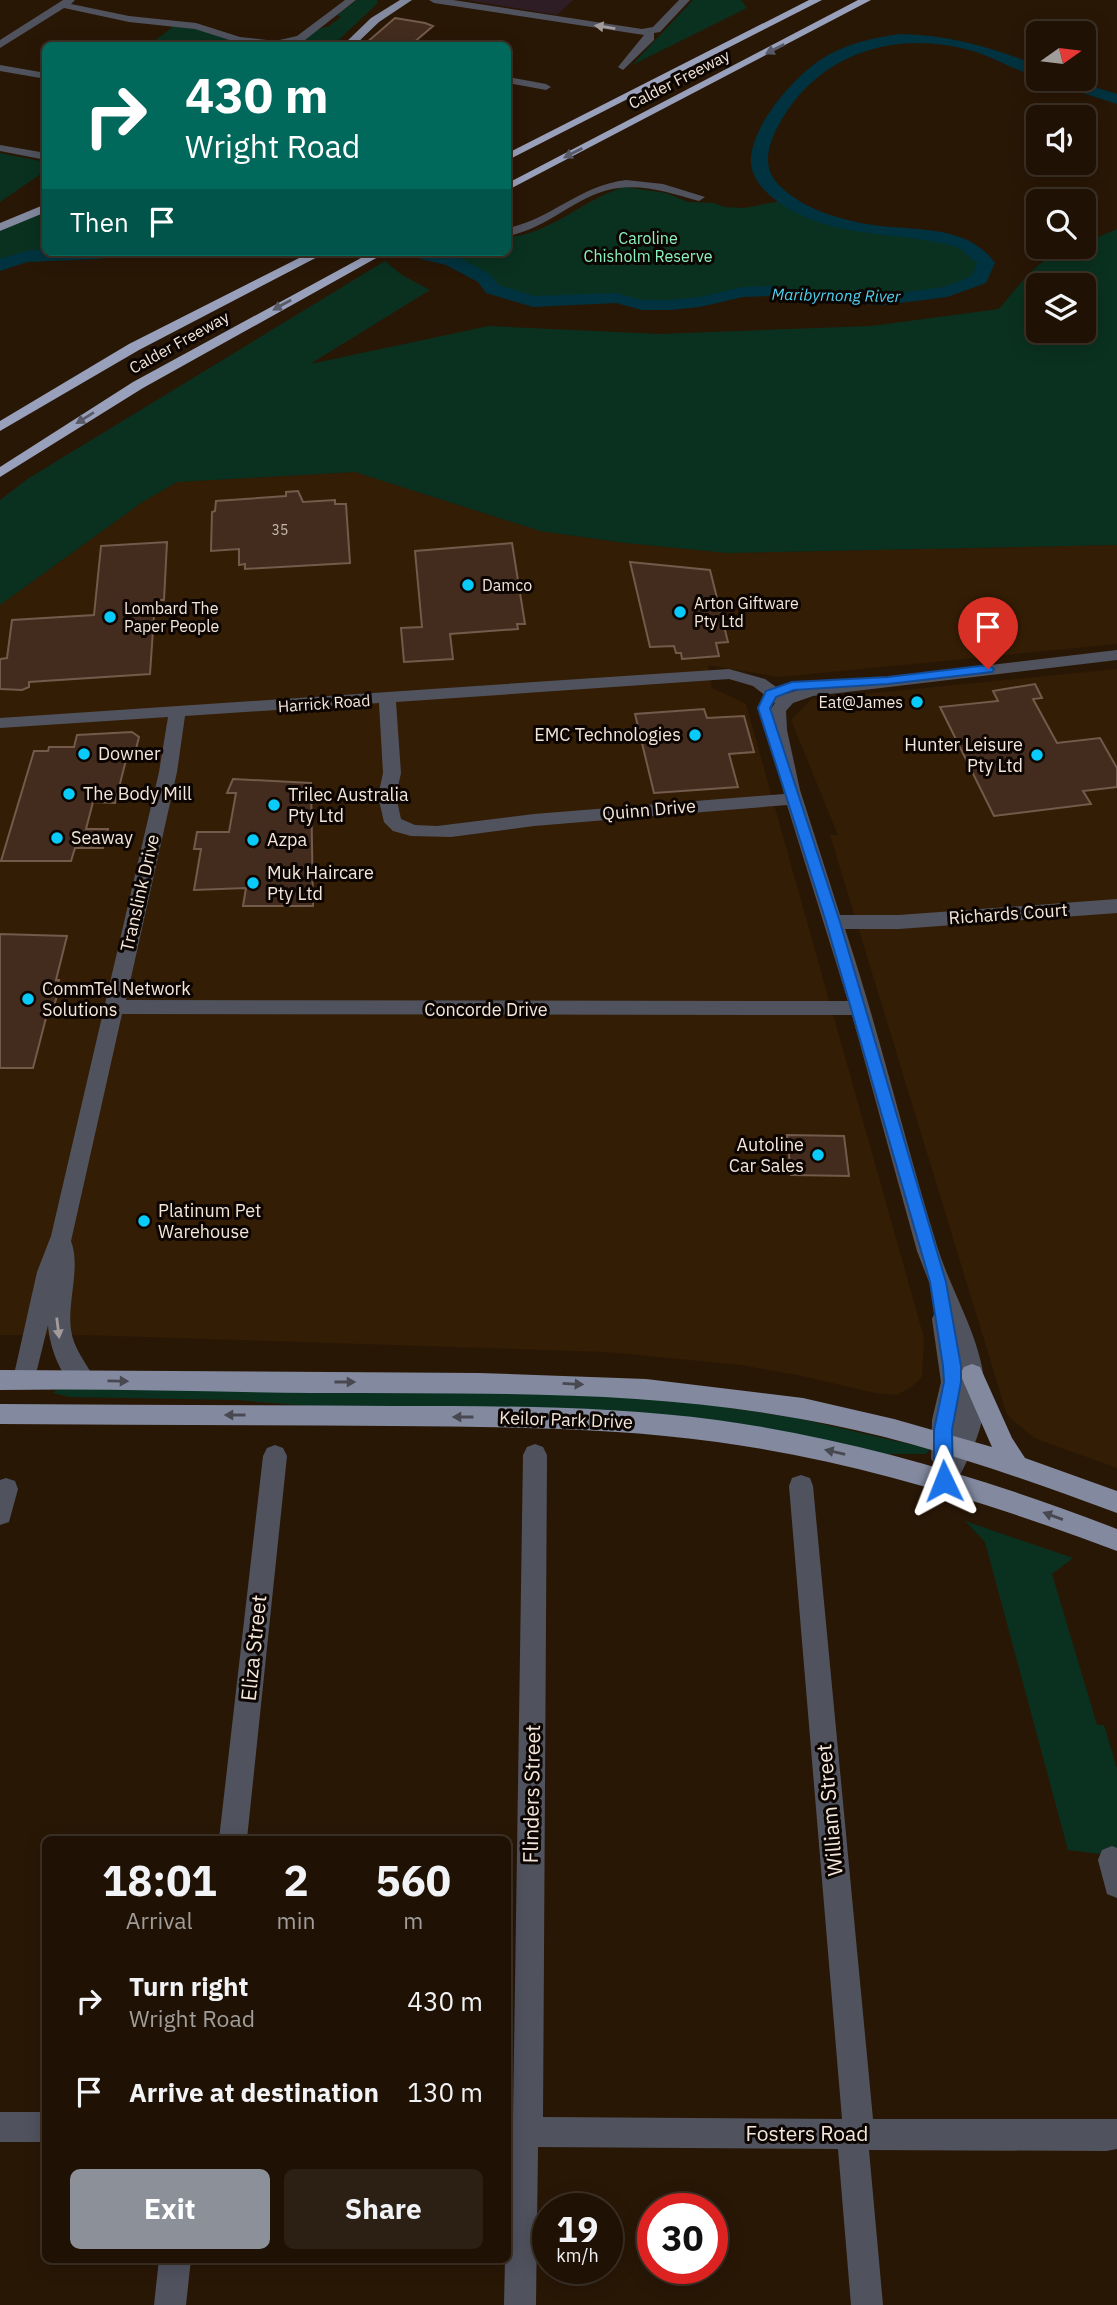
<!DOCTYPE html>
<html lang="en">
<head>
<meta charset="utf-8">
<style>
	body { margin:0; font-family:"IBM Plex Sans",sans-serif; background:#2c1f13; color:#f1f3f6; height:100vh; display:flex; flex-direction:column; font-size:26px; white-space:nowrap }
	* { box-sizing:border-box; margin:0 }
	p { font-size:23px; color:#a19d9a }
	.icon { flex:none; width:38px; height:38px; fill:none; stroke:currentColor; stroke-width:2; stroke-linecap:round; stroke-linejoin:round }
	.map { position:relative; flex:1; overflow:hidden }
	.panel { position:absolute; left:42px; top:1836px; width:469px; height:427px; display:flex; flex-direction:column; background:#1f1104; border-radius:10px; box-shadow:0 4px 18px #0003,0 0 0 2px #3c3126 }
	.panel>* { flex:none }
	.top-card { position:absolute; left:42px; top:42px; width:469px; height:214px; border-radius:10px; box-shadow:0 4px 18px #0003,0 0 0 2px #3c3126; background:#00695c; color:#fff; overflow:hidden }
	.needle { width:46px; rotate:76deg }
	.fabs { position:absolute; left:1026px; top:21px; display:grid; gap:14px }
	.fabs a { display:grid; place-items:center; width:70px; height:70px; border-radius:10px; background:#1f1104; box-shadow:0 4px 18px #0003,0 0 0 2px #3c3126; font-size:35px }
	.speed { position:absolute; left:532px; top:2193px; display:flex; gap:14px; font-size:35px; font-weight:700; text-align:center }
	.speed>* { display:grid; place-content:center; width:91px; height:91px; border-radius:50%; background:#1f1104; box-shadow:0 4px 18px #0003,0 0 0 2px #3c3126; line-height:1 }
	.speed small { font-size:18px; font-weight:400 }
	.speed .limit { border:10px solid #d22; background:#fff; color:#111 }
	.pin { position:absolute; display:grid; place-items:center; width:60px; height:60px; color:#fff; margin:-72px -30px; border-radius:50% 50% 50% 0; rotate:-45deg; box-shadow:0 0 7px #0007 }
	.pin .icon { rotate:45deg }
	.me { position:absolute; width:77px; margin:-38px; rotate:358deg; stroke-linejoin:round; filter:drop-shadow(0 0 5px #0008) }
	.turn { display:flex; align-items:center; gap:24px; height:147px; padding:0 28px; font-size:32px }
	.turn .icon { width:91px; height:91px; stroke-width:2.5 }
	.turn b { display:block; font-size:49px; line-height:60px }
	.then { display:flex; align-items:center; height:66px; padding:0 28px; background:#0003; gap:14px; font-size:26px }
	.eta { display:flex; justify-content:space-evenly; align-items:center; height:119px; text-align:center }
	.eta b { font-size:42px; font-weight:800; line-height:49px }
	.button { display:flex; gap:14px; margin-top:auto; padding:14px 28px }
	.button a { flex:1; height:80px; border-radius:10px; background:#8c9099; color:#fff; font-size:28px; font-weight:800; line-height:80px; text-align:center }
	.button a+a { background:#2c1f13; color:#f1f3f6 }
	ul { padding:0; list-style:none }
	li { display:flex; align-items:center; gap:21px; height:91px; padding:0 28px }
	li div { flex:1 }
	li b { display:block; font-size:26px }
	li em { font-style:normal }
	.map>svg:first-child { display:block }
</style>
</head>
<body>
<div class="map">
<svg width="1117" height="2305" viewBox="0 0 1117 2305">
	<rect width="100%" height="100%" fill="#291706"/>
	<path fill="#2e1d24" d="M467,0H573L557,15Z"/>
	<path fill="#341d05" d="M355,472L540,531L625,543L729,553L1117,545V644L779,677L708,665L712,688L746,704L777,815L924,1338L922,1377L911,1387L897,1395L875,1393L798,1375L740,1365L607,1352L83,1335H0V605L141,503L177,482Z
		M1117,669V1468L1034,1438L1007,1415L830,835H838L791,720L812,699Z"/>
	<path fill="#0a3120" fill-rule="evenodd" d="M357,0H377L378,3L333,45L285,46C301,42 318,26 328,27L341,17L337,15Z
		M693,0H741L747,8L632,65Z
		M174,26L198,29L258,45L148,46Z
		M0,153L45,162V171L0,202Z
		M625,187L666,193L688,202L714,203L724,207L744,208L786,200L828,218L870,229L943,238L980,253L986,263L980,279C933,305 870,301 818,297C803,296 787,291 771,291C737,291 705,303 672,305C646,307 623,297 598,298C575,298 552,305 529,301C518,299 498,296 490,287C484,280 480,274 471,269C454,260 434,257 415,252H508V237C550,235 584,198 625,187Z
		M45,210L46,252H112C74,260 34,245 0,266V231Z
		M1117,229V545L728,553L625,543L540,531L355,472L177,482L141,503L0,605V500L29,478L385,261L402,275L430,290L310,364L489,326L659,334L871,326L999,309C1021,283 1045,247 1083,247V243ZM1038,285H1083V331H1038Z
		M57,1389L546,1392L691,1402L797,1418L930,1449L926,1454H888L237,1400L70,1397L53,1393Z
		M965,1521L1073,1558L1052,1574L1097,1725H1104L1117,1769V1856L1068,1850L985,1542Z"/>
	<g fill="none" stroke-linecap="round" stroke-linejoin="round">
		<path fill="#00333f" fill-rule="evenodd" d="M900,34C950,35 992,47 1038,66V76C1014,71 993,56 969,50C891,29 813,56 776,130C766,151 763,171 781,187C805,210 841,220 873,225C915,231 967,224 995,263L986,283L947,297L884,305L818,302L773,296L743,297L700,307L670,310H642L616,303L533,307L486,293L478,282L446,265L409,256L406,252H437L458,257L490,274L498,285L534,296L616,293L642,300H670L700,297L743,287L773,286L818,292L884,295L944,287L972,276L977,263L959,248L946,244C887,231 823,238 773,198C762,189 752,177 751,163C749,128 793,78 820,60C844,44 872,38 900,34Z
			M1045,79H1068L1117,94V104L1048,82Z
			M46,249V252H121L118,256L98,259L27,262L0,271V259L27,251Z"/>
	</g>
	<path fill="#432c1e" stroke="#735a4b" stroke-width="2" d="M395,18L425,23L433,26L412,44L384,46L366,43Z
		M298,491L303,502L335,500V504H346L350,563L245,569V564L239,565V549L211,551L212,512L215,511L216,501L286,496V492Z
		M167,542L164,600H155L150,674L29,682V687L22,690L0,689V659L7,658L12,620L94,615L101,546Z
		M512,543L525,624H517L518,629L450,634L453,659L404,662L401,628L422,627L415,551Z
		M630,562L710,570L728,642L716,643L719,656L682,659L681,653H676L674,646L650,647Z
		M1035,684L1042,698L1033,699L1057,743L1100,738L1117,768V787L1083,791L1091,804L994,816L940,707L998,701L993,691Z
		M704,709L707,718L744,716L754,752L729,754L738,787L654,793L635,714Z
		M132,732L139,737L134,757H127L125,764L115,803L93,802L86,829H108L103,848H75L71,861H1L34,751H48L49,747H74L77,735Z
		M233,779L311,783L313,906H243L246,888L194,890L201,849H194L197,832H229L236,793H227Z
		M0,934L67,936L56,980H59L55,991H58L54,1007L49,1018H46L33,1068H0Z
		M787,1135L844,1136L849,1176L791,1175Z"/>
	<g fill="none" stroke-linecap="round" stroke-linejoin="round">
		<path fill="#50535e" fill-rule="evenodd" d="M63,0H75L71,4L129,16L196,23L240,37L275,41L297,36L345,0H356L305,40L282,46L239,43L195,29L129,22L64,8L0,48V40Z
			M429,0H453L642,29L653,27L679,0H690L660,32L654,33V40L623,70L618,67L644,35L434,3Z
			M0,65L46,73V79L0,71Z
			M508,77L546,84L551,87L546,90L508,83Z
			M0,145L46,153V160L0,151Z
			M626,180L663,184L705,197L699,201C671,193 642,183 612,189C575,197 548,228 508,236V228C551,219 581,185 626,180Z
			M1117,650V660L813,696L793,703L786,711L787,730L800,790L840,915H899L1117,899V913L899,929H845C880,1034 905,1143 938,1249C953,1296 982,1339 985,1389C987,1425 969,1458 953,1489L944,1492L935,1489L932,1481L938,1468L931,1459L932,1420L941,1382L932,1319L935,1312L940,1310L917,1251L852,1015L122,1014L71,1241C81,1267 67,1302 71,1330C74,1350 86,1362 95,1380L91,1387C65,1397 49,1346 48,1325L33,1386L25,1389L17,1386L13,1379L37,1272L51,1236L159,772L168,717L0,728V718L729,669L765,679L786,694L811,686ZM729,679L753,686L775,703L770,710L769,720L784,794L534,814L437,826L415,825L401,819L396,796L401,773L396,702ZM379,703L383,773L378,796L384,822L393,831L411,836L451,837L534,826L787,805L848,1001L126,1000L177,772L185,716Z
			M535,1444L543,1447L547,1455L543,2117L842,2119L789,1486L792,1478L801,1475L810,1478L813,1486L873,2119H1117V2149L1106,2151L869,2150L883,2305H851L838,2149L538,2147L536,2305H504L505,2259H508V2117H513L523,1455L527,1447Z
			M275,1445L283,1448L287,1456L247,1839H219L263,1456L267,1448Z
			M6,1478L15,1481L18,1489L9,1522L0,1525V1480Z
			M1112,1846L1117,1848V1898L1107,1894L1098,1860L1102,1850Z
			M0,2112H46V2142H0Z
			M159,2259H191L186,2305H154Z"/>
		<path fill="#838aa0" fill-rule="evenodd" d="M400,0H412L379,22L354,46H342L371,18Z
			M46,204V212L0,231V223Z
			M972,1364L980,1367L1012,1438L1025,1458L1117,1491V1513C1014,1475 910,1438 801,1419C640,1389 476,1394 313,1393C209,1392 104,1388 0,1390V1370L479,1373L646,1379L803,1398L894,1419L992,1447L960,1374L964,1367Z
			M0,1404C131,1405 262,1405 393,1406C501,1406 610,1406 717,1420C854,1439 988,1479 1117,1529V1551C987,1502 855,1461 717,1442C610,1427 501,1427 393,1426C262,1425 131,1425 0,1424Z"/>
		<path fill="#98a0bb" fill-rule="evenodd" d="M809,0H822L508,160V153Z
			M858,0H871L508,190V183Z
			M311,252H327L139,350L0,431V421L129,344Z
			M372,252H387L143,388L0,477V467L133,382Z"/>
	</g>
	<defs><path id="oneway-solid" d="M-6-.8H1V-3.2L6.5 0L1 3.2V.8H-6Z" transform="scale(1.75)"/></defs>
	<g fill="#a29c9c">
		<use href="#oneway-solid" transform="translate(605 27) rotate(-171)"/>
		<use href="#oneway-solid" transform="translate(58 1328) rotate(83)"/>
	</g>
	<g fill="#595a67">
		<use href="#oneway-solid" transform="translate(775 49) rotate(153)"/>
		<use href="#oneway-solid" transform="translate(573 153) rotate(153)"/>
		<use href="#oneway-solid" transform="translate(282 305) rotate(151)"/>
		<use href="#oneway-solid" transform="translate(85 418) rotate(148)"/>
	</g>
	<g fill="#484850">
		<use href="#oneway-solid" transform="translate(118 1381) rotate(1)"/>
		<use href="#oneway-solid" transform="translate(345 1382)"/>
		<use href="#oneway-solid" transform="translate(573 1384) rotate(3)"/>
		<use href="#oneway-solid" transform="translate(235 1415) rotate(-180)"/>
		<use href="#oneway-solid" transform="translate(463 1417) rotate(-180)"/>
		<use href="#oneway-solid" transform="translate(835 1452) rotate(-167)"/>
		<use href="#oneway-solid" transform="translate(1053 1516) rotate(-160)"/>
	</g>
	<path fill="#1a73e8" stroke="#114b97" stroke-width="2" d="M988,665L994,669L992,672L888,684L794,690L776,697L770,708L840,922L946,1282L961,1366V1382L952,1430L953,1481L950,1487L944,1489L937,1487L934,1481V1430L944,1382L943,1366L930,1282L826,922L758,708L766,691L792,682L888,677Z"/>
	<g fill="#08cbf9" stroke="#0c0501" stroke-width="2.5">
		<circle cx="468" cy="585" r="7"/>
		<circle cx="680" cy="612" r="7"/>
		<circle cx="110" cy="617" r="7"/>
		<circle cx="917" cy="702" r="7"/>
		<circle cx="695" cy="735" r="7"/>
		<circle cx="84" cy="754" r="7"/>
		<circle cx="1037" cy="755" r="7"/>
		<circle cx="69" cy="794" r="7"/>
		<circle cx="274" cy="805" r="7"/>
		<circle cx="57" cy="838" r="7"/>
		<circle cx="253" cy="840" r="7"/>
		<circle cx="253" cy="883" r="7"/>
		<circle cx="28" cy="999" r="7"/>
		<circle cx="818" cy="1155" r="7"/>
		<circle cx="144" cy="1221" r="7"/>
	</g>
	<g text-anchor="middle" stroke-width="6" stroke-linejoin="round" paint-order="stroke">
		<g font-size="14" fill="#c7b8ac">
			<text x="280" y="535">35</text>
		</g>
		<g font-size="16" fill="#f3e6db" stroke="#0c0501">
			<text transform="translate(679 79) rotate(-27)" y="6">Calder Freeway</text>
			<text transform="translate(179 342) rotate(-29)" y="6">Calder Freeway</text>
			<text transform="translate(324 703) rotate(-4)" y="6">Harrick Road</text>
		</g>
		<g font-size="16" fill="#8bf2bf" stroke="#0c0501">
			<text x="648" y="244">Caroline<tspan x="648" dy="18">Chisholm Reserve</tspan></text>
		</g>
		<g font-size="16" font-style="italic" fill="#50d3f3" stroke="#0c0501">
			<text transform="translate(836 295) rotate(1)" y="6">Maribyrnong River</text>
		</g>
		<g font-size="16" fill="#f3e6db" stroke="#0c0501" text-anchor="start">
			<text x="482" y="591">Damco</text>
			<text x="694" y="609">Arton Giftware<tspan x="694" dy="18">Pty Ltd</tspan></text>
			<text x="124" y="614">Lombard The<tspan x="124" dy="18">Paper People</tspan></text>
			<text x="903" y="708" text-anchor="end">Eat@James</text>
		</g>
		<g font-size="18" fill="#f3e6db" stroke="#0c0501" text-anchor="start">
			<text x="681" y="741" text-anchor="end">EMC Technologies</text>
			<text x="1023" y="751" text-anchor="end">Hunter Leisure<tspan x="1023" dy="21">Pty Ltd</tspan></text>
			<text x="98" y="760">Downer</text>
			<text x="83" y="800">The Body Mill</text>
			<text x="288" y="801">Trilec Australia<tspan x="288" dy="21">Pty Ltd</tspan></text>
			<text x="71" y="844">Seaway</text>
			<text x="267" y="846">Azpa</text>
			<text x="267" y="879">Muk Haircare<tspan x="267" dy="21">Pty Ltd</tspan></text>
			<text x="42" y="995">CommTel Network<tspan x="42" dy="21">Solutions</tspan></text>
			<text x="804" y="1151" text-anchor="end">Autoline<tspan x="804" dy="21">Car Sales</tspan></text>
			<text x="158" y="1217">Platinum Pet<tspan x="158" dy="21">Warehouse</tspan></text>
		</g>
		<g font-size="18" fill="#f3e6db" stroke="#0c0501">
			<text transform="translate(649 810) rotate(-5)" y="6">Quinn Drive</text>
			<text transform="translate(140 893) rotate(-77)" y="6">Translink Drive</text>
			<text transform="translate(1008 914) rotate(-4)" y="6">Richards Court</text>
			<text x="486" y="1016">Concorde Drive</text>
			<text transform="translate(566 1420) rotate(2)" y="6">Keilor Park Drive</text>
		</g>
		<g font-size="21" fill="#f3e6db" stroke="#0c0501">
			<text transform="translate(254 1648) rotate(-84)" y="7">Eliza Street</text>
			<text transform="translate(532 1794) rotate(-89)" y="7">Flinders Street</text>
			<text transform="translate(830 1810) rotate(-95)" y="7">William Street</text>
			<text x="807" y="2141">Fosters Road</text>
		</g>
	</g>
</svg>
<div class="fabs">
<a><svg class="needle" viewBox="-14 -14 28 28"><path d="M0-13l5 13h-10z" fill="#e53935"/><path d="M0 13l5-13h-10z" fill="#a19d9a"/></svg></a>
<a><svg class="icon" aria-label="sound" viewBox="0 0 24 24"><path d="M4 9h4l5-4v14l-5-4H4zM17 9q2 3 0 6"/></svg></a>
<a><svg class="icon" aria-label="search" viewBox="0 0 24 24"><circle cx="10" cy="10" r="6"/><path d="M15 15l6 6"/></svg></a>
<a><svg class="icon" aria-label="layers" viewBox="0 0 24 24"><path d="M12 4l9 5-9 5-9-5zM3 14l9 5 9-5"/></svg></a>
</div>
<div class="speed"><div>19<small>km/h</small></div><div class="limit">30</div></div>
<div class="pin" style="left:988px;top:669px;background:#d93025"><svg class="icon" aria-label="arrive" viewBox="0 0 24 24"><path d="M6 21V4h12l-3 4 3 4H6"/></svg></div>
<svg class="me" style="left:944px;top:1481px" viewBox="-20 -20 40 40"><path d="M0-17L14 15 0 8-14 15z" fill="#1a73e8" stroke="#fff" stroke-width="4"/></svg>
<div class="top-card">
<div class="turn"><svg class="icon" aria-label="right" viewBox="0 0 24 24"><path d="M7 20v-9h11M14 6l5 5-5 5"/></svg><div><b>430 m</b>Wright Road</div></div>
<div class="then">Then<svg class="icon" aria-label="arrive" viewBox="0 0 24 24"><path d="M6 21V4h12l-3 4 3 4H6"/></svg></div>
</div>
<section class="panel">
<div class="eta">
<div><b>18:01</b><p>Arrival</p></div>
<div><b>2</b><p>min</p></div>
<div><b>560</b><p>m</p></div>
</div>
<ul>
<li><svg class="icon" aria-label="right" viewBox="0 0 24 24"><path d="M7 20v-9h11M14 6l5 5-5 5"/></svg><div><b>Turn right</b><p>Wright Road</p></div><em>430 m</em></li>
<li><svg class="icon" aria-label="arrive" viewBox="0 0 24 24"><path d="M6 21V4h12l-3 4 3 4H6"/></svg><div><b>Arrive at destination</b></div><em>130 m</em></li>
</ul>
<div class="button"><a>Exit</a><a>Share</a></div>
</section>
</div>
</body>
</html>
